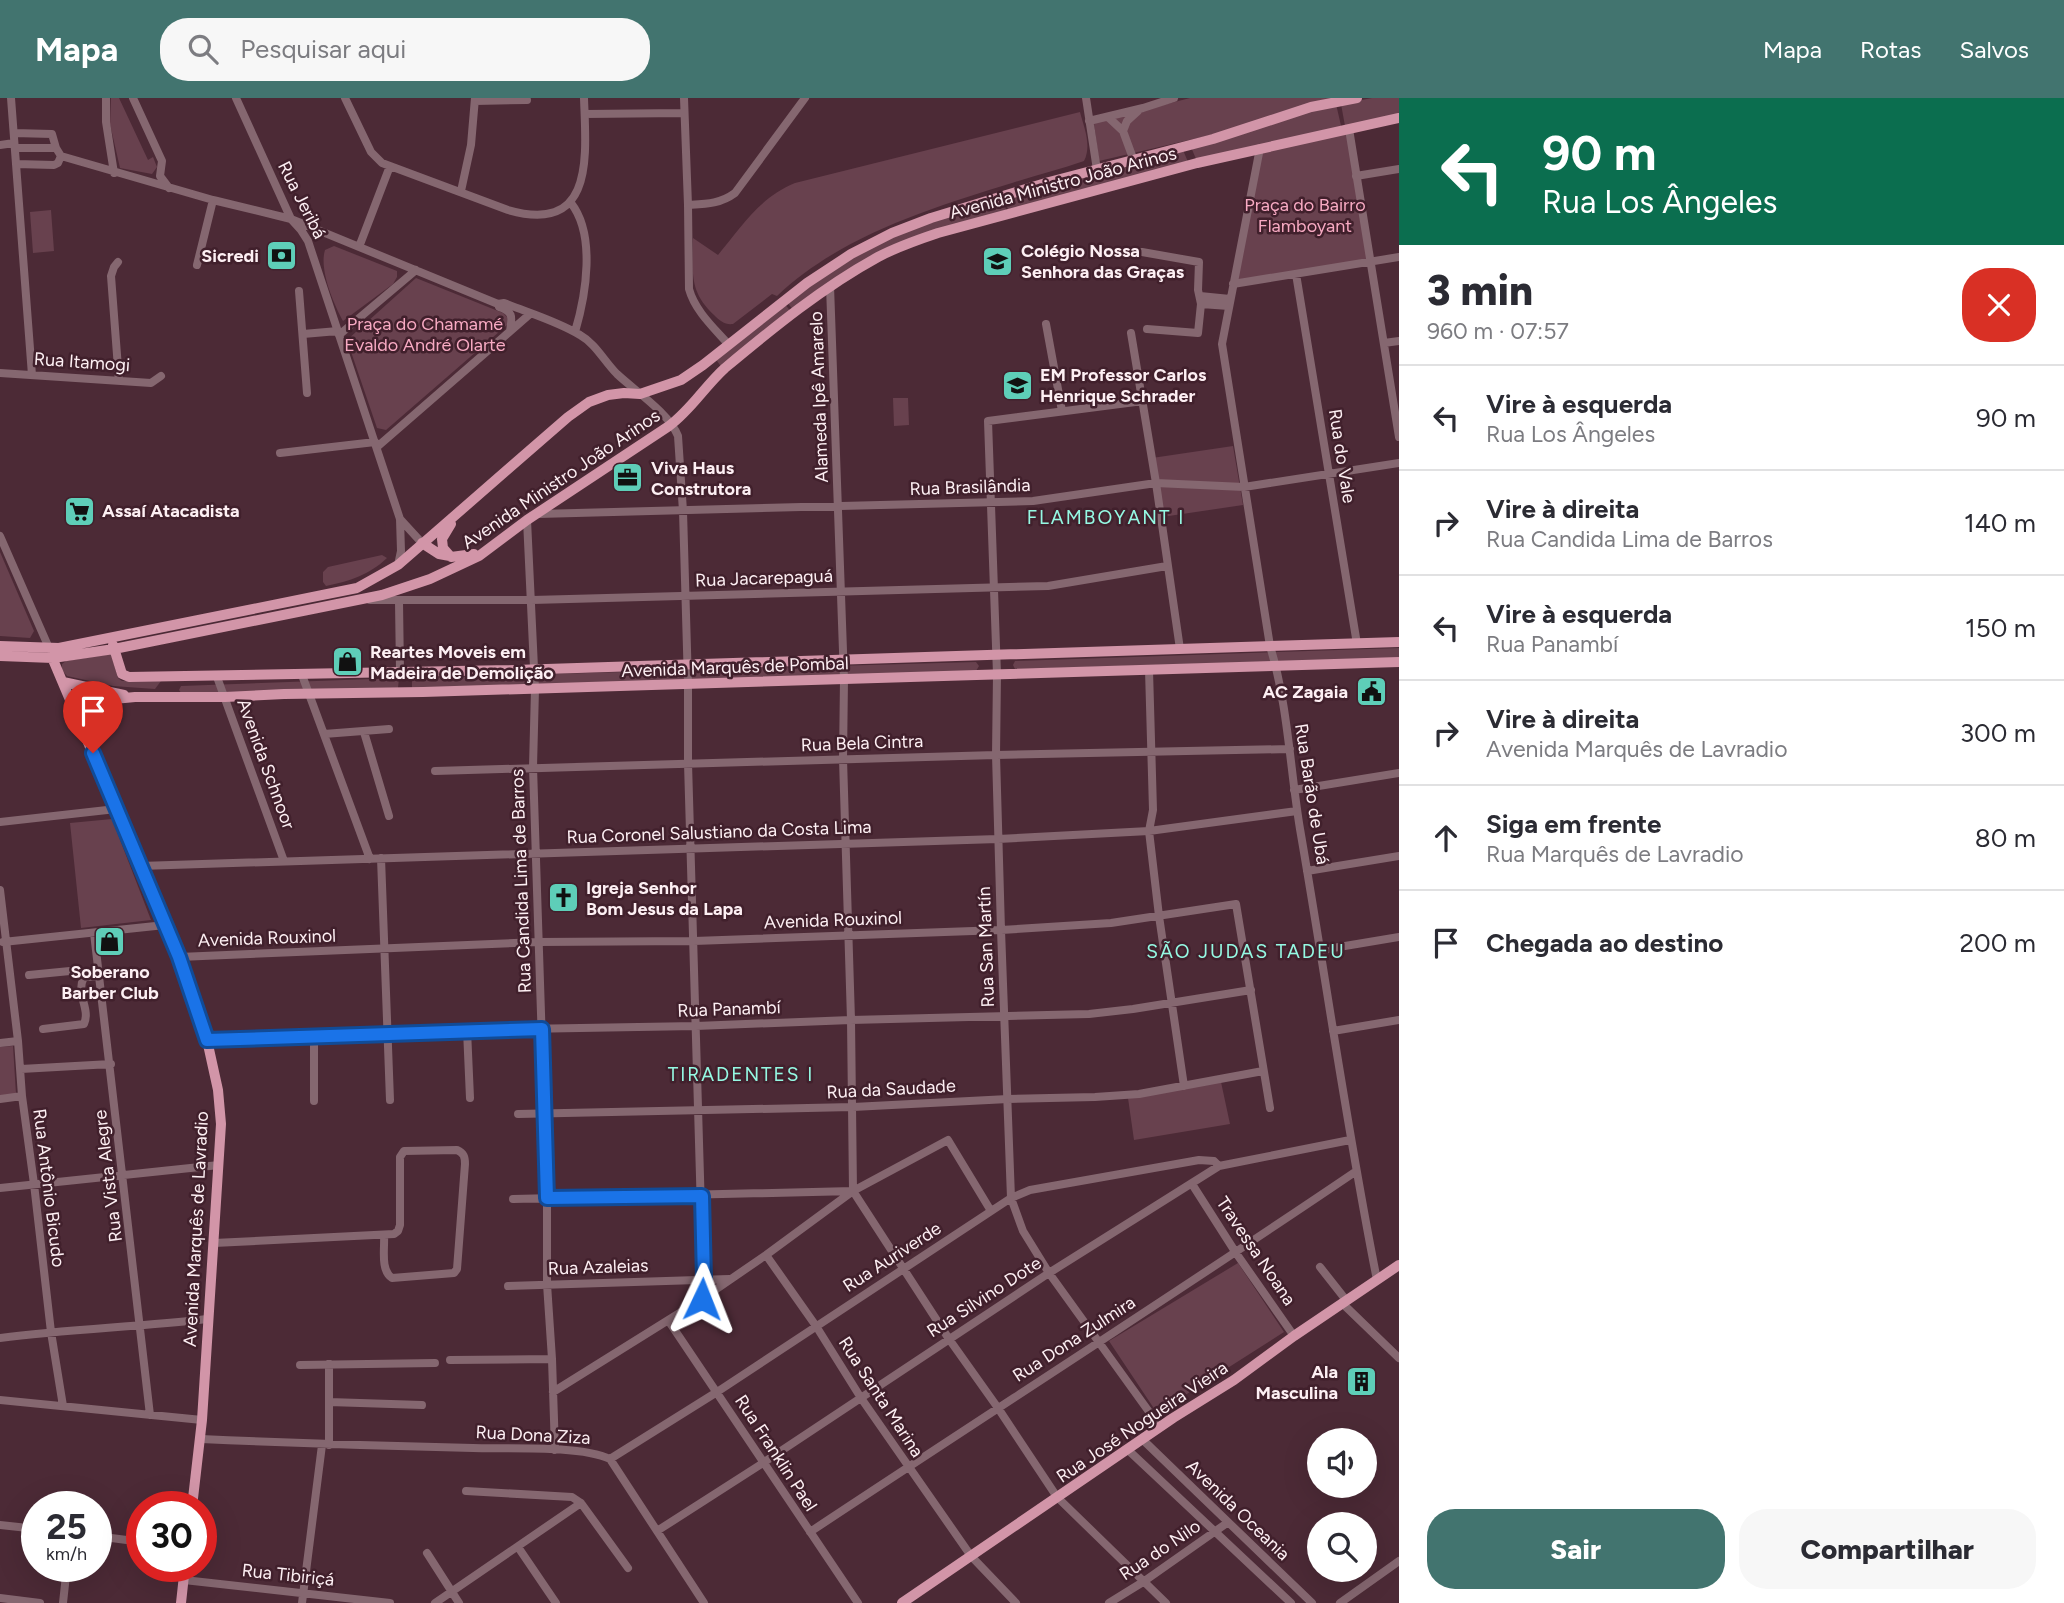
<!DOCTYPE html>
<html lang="pt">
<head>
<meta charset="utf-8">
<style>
	body { margin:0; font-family:Figtree,sans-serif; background:#f7f7f7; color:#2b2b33; height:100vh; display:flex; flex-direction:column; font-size:26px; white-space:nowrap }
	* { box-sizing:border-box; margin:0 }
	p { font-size:23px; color:#7c7c81 }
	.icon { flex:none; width:38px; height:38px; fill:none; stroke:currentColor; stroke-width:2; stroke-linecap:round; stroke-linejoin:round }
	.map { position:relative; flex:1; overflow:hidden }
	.details { display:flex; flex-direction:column; background:#fff; width:665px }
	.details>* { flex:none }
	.guide { background:#0b6e4f; color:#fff; overflow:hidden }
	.fabs { position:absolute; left:1307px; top:1330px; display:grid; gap:14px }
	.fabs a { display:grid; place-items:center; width:70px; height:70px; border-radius:50%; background:#fff; box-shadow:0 7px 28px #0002; font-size:35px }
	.speed { position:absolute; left:21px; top:1393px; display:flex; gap:14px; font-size:35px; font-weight:700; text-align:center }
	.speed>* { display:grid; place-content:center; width:91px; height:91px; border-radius:50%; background:#fff; box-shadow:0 7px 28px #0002; line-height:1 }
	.speed small { font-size:18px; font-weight:400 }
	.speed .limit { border:10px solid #d22; background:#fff; color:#111 }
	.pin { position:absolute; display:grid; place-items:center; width:60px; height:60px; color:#fff; margin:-72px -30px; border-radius:50% 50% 50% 0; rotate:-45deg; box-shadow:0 0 7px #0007 }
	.pin .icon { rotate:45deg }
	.me { position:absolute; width:77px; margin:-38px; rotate:2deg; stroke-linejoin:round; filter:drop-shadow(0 0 5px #0008) }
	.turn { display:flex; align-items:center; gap:24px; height:147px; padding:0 28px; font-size:32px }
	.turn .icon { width:91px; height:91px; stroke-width:2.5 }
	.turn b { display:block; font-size:49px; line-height:60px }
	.round { display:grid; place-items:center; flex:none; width:74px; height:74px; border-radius:28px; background:#f7f7f7 }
	.summary { display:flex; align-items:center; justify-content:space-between; height:119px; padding:0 28px }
	h1 { font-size:42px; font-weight:800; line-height:52px }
	.button { display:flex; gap:14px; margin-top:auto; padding:14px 28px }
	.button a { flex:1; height:80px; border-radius:28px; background:#42746f; color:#fff; font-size:28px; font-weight:800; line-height:80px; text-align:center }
	.button a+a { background:#f7f7f7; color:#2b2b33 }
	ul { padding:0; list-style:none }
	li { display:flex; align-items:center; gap:21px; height:105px; padding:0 28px; border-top:2px solid #e1e1e2 }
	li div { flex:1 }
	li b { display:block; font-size:26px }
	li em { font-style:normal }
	header { display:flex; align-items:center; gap:42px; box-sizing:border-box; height:98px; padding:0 35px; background:#42746f; color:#fff }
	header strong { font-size:33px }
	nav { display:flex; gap:38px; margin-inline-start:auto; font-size:24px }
	.search { width:490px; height:63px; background:#f7f7f7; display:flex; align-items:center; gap:18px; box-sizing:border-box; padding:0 24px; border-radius:28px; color:#7c7c81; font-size:26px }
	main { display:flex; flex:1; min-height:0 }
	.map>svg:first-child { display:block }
</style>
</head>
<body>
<header>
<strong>Mapa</strong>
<div class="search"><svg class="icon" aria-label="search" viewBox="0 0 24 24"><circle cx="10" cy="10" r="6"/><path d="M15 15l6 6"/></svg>Pesquisar aqui</div>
<nav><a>Mapa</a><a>Rotas</a><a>Salvos</a></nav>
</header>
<main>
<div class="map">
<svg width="1399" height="1505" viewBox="0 0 1399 1505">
	<rect width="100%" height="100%" fill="#4c2a36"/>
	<path fill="#68414e" d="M111,0H119L148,62L153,59L157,69L152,76L120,70L110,26Z
		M1190,0H1340L1215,36L1099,63L1094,25Z
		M1372,0H1399V16L1345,28L1341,6Z
		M1336,6L1342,32L1196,61L1191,49Z
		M1080,14C1084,30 1092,47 1084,63C1061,71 1036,77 1012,85C931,110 840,138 777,198L772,196L733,226C725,227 720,223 714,217C688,193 693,173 693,140L718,157C741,129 760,99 795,85Z
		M1349,31L1370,164L1233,186L1260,50Z
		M1183,52L1188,64L1008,112L1005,99Z
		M1003,99L1006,112L898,147L794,213L786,203L872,145Z
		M51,112L54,153L33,155L30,114Z
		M334,148L397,173V179L393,186L343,223C333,205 319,171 325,152Z
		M416,180L503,215L507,219V227L386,332L377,330L347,242Z
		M784,205L792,215L722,270L715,260Z
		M893,300H908L909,327L894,328Z
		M1233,348L1243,407L1162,419L1152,360Z
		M0,454L34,533L30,540L0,538Z
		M382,457L387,460C369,477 350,483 326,488L323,484V474L328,469Z
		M1399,550V560L1015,571L1013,567L1015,563Z
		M111,556L118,580L122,583H161L155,591L113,588L67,578L62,572V566L66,563Z
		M976,564L979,568L976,573L412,590V580Z
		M399,580L398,590L182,596L179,592L181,588Z
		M112,721L151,822L81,830L70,725Z
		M13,948L16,996L0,998V949Z
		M1221,984L1230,1026L1134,1042L1128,1000Z
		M1238,1165L1284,1234L1157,1315L1109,1243Z"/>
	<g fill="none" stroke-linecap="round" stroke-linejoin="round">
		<path stroke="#856770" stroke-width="8" d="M11,0L32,277
			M106,0V24L114,75
			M133,0L162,63L160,78L169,90
			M236,0L291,121L301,132L308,143L400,421L401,453L398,467
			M345,0L371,54L382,65L508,112C595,137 586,58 584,0
			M684,0L688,107L689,191C695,213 714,230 729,247
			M1086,0L1097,72
			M475,3L527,2
			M585,16L683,15
			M1108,19L1123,33L1134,63
			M1089,23L1143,10L1174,0
			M1349,31L1399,339
			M1123,33L1127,23L1138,13
			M14,35L52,36L56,50L61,58L213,102L291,121L498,206L499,209C514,214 512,219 510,233
			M0,47L14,45
			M15,50H56
			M1260,50L1222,246L1270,548C1288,607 1290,671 1300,731C1326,881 1347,1032 1377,1182
			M16,66L54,67L58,65L61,58
			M1356,78L1399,71
			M461,93L471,47L475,0
			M571,105C596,137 586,197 575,234
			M688,107C706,106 720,106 735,95L805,0
			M359,149L390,68
			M1142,154L1199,164L1198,192L1201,206
			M118,164L114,169L111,178L119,283
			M197,167L213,102
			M1296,176L1357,546
			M1233,186L1399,159
			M830,188L844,581L843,661L851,922L853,1093
			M299,193L307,295
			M1200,198L1230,201
			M498,206L504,205C529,215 557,223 580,237C596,246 604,263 617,276C635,293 669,315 678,338L683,413L688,586V665L703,1182L702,1201
			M1046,226L1062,313
			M1147,231L1198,235L1201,206L1229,208
			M1131,235L1156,385L1180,551
			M303,236L338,233
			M339,237L416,172
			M1384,245L1399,243
			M0,275L151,285L161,278
			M1143,303L988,323L997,576L996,657L1001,832L1011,1100L1023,1133L1049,1175L1160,1329
			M377,349L530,216
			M280,355L375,344
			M538,416L1033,403L1156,385L1244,389L1399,365
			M400,421L422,445
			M527,422L535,591L533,669L547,1100V1186L552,1261L555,1352
			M0,438L49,550
			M370,502H532L1048,488L1167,468
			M399,504L400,573
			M1149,572L1153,712L1149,733L1159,818L1184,988
			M302,577L370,761
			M217,579L284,763
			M364,634L389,718
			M324,636L389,631
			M435,673L996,657L1290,651
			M1294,692L1399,675
			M0,724L116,711
			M381,760L390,1002
			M140,768L998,741L1149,733L1297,713
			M1307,773L1399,758
			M0,792L18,943L22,998L34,1086L51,1234L63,1308
			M94,835L150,1317
			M3,844L165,827
			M1321,852L1399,839
			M179,859L538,844L694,843L1001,832L1111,825L1236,806L1270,1010
			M29,877L70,873L87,879L100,878
			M43,931L84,926C91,910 75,897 84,879
			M467,932L470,1000
			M1333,933L1399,922
			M314,938V1003
			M207,942L467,932L696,928L851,922L1089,916L1133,911L1251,892
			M0,945L18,943
			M21,971L111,966
			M0,1001L22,998
			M518,1016L853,1009L1008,1001L1095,999L1139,996L1263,973
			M1192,1086L1236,1155L1294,1238
			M0,1090L219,1067
			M853,1093L949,1241L998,1310L1057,1399L1166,1505
			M513,1101L853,1093
			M214,1145L394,1136L398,1133L400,1127V1059L404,1053L457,1052C464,1055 465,1059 465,1066L457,1171L454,1175L392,1180C380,1172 385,1150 384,1137
			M766,1157L816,1228L861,1300L971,1458L1016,1505
			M1320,1169L1346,1202
			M508,1188L729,1181
			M1342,1205L1399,1260
			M668,1222L858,1505
			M0,1240C69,1231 138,1229 207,1221
			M450,1262L552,1261
			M329,1266V1347
			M300,1267L435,1265
			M553,1294L702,1201L766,1157L853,1093L948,1042L991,1113
			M0,1302L202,1322
			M329,1304L422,1307
			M201,1341C291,1345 382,1348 473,1350C508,1351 581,1347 610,1361L704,1505
			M1142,1341L1312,1505
			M1127,1351L1291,1505
			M610,1361L717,1294L1011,1100L1030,1092L1199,1062L1214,1063L1219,1068
			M466,1393L572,1399L581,1405L628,1470
			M0,1427L37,1431
			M657,1433L763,1365L1049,1175L1219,1068L1350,1042
			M810,1434C991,1314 1175,1196 1355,1074
			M96,1438L142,1444
			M518,1449L556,1505
			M427,1455L459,1505
			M184,1482L390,1505
			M0,1500L40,1505
			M63,1505L67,1468
			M302,1505L322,1347
			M435,1505L581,1405
			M1109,1505L1143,1484L1227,1425
			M1340,1505L1399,1463"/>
		<path stroke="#d295a8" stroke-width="10" d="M451,426L442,441L443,450L451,459L474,456
			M422,445L439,456L450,458
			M113,547L122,576L129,579L515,572L1399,544
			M0,548L59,550L357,490L398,467L568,319L589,304L608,297L624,295L640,296L681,282L703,267L807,185L851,156L892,135L931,120L1049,84L1213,41L1311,9L1357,0
			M51,557L179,859L195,903L207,942L218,992L221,1026L202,1322L192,1409
			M0,558L53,560L114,551L382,497L430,481L479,458L527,422L669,328C691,312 705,288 725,270C773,230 823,189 878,159C897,149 917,142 938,135L1197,65L1399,20
			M63,584L124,597
			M72,605L135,599H225L284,596L423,594L1399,564
			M181,1505L185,1468
			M902,1505L1173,1320L1234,1282L1294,1238L1399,1167"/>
	</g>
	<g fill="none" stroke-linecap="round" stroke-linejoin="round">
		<defs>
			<path id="route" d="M93,655L179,859L207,942L542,931L547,1100L702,1098L704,1182L702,1201"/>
		</defs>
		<use href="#route" stroke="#114b97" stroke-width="18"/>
		<use href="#route" stroke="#1a73e8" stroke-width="12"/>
	</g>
	<defs>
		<symbol id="bank-square" viewBox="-11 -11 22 22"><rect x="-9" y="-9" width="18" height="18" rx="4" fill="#5eceb8" stroke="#41202c"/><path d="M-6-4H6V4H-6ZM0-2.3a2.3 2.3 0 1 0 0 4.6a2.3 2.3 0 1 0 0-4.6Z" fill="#111"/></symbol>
		<symbol id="school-square" viewBox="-11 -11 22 22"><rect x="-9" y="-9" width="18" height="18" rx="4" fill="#5eceb8" stroke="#41202c"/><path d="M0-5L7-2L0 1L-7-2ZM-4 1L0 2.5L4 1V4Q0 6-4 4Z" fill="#111"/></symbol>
		<symbol id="office-square" viewBox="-11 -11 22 22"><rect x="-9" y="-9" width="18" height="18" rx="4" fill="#5eceb8" stroke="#41202c"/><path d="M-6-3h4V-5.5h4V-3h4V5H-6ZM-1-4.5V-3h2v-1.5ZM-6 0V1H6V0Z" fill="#111"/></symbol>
		<symbol id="supermarket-square" viewBox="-11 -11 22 22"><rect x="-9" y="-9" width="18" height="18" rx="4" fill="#5eceb8" stroke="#41202c"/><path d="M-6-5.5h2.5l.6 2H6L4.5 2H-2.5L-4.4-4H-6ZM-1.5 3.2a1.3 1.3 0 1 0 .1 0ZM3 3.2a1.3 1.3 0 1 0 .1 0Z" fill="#111"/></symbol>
		<symbol id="shop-square" viewBox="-11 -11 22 22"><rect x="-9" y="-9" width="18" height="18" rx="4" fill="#5eceb8" stroke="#41202c"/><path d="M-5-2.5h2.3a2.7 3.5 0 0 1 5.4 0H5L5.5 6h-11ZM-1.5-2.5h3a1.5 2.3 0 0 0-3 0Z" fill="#111"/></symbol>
		<symbol id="civic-square" viewBox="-11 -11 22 22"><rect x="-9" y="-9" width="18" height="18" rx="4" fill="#5eceb8" stroke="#41202c"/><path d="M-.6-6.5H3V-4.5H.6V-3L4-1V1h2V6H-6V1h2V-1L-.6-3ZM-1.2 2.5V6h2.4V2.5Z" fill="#111"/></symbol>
		<symbol id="church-square" viewBox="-11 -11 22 22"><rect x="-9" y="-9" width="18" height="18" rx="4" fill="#5eceb8" stroke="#41202c"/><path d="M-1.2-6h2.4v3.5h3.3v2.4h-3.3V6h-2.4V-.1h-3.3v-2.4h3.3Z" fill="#111"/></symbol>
		<symbol id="building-square" viewBox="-11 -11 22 22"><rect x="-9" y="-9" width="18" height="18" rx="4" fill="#5eceb8" stroke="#41202c"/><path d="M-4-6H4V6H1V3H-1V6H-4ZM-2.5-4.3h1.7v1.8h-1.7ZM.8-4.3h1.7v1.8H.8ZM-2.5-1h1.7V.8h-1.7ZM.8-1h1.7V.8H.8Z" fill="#111"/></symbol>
	</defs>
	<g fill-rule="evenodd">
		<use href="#bank-square" x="264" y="140" width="35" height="35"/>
		<use href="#school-square" x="980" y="146" width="35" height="35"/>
		<use href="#school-square" x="1000" y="270" width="35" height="35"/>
		<use href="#office-square" x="610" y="362" width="35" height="35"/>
		<use href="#supermarket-square" x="62" y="396" width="35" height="35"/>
		<use href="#shop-square" x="330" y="546" width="35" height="35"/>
		<use href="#civic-square" x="1354" y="576" width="35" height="35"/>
		<use href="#church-square" x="546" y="782" width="35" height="35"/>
		<use href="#shop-square" x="92" y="826" width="35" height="35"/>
		<use href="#building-square" x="1344" y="1266" width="35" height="35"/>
	</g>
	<g text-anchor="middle" stroke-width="5" stroke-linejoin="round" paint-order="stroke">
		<g font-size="18" fill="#fdeff3" stroke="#41202c">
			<text transform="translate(1063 85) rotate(-15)" y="6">Avenida Ministro João Arinos</text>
			<text transform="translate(302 102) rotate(63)" y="6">Rua Jeribá</text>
			<text transform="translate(82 264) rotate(4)" y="6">Rua Itamogi</text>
			<text transform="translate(819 299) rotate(-92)" y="6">Alameda Ipê Amarelo</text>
			<text transform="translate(1342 358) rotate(81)" y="6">Rua do Vale</text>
			<text transform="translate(561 381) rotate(-34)" y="6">Avenida Ministro João Arinos</text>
			<text transform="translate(970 389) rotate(-2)" y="6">Rua Brasilândia</text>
			<text transform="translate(764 480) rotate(-2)" y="6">Rua Jacarepaguá</text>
			<text transform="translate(735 569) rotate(-2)" y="6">Avenida Marquês de Pombal</text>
			<text transform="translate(862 645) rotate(-2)" y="6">Rua Bela Cintra</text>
			<text transform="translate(266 666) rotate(70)" y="6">Avenida Schnoor</text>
			<text transform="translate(1312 696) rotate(81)" y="6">Rua Barão de Ubá</text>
			<text transform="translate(719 734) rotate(-2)" y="6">Rua Coronel Salustiano da Costa Lima</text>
			<text transform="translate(521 783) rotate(-92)" y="6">Rua Candida Lima de Barros</text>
			<text transform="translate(833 822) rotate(-2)" y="6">Avenida Rouxinol</text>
			<text transform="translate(267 840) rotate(-2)" y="6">Avenida Rouxinol</text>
			<text transform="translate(986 849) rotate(-92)" y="6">Rua San Martín</text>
			<text transform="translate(729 911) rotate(-2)" y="6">Rua Panambí</text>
			<text transform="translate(891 991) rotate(-3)" y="6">Rua da Saudade</text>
			<text transform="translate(108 1078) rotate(-97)" y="6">Rua Vista Alegre</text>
			<text transform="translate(49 1090) rotate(83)" y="6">Rua Antônio Bicudo</text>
			<text transform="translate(196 1131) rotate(-87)" y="6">Avenida Marquês de Lavradio</text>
			<text transform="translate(1256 1153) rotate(56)" y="6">Travessa Noana</text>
			<text transform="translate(892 1159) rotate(-33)" y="6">Rua Auriverde</text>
			<text transform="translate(598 1169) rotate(-2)" y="6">Rua Azaleias</text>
			<text transform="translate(984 1199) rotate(-33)" y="6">Rua Silvino Dote</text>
			<text transform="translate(1074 1241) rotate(-33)" y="6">Rua Dona Zulmira</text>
			<text transform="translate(881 1299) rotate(57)" y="6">Rua Santa Marina</text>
			<text transform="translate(1142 1324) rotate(-34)" y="6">Rua José Nogueira Vieira</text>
			<text transform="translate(533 1337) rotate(3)" y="6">Rua Dona Ziza</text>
			<text transform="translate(776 1355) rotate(57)" y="6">Rua Franklin Pael</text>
			<text transform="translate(1238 1412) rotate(44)" y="6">Avenida Oceania</text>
			<text transform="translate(1160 1452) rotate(-34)" y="6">Rua do Nilo</text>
			<text transform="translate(288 1477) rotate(6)" y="6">Rua Tibiriçá</text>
		</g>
		<g font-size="18" fill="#f8aac3" stroke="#41202c">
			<text x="1305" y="113">Praça do Bairro<tspan x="1305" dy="21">Flamboyant</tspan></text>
			<text x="425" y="232">Praça do Chamamé<tspan x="425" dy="21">Evaldo André Olarte</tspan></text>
		</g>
		<g font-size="18" font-weight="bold" fill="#fdeff3" stroke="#41202c" text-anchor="start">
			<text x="1021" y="159">Colégio Nossa<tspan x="1021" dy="21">Senhora das Graças</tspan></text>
			<text x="259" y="164" text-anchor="end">Sicredi</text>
			<text x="1040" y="283">EM Professor Carlos<tspan x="1040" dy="21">Henrique Schrader</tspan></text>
			<text x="651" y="376">Viva Haus<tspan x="651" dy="21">Construtora</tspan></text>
			<text x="102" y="419">Assaí Atacadista</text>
			<text x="370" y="560">Reartes Moveis em<tspan x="370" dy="21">Madeira de Demolição</tspan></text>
			<text x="1348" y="600" text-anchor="end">AC Zagaia</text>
			<text x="586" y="796">Igreja Senhor<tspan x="586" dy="21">Bom Jesus da Lapa</tspan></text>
			<text x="110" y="880" text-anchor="middle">Soberano<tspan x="110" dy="21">Barber Club</tspan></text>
			<text x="1338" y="1280" text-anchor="end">Ala<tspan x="1338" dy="21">Masculina</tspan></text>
		</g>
		<g font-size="19" letter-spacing="2" fill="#95f9e3" stroke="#41202c">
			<text x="1106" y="426">FLAMBOYANT I</text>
			<text x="1246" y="860">SÃO JUDAS TADEU</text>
			<text x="741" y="983">TIRADENTES I</text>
		</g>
	</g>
</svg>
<div class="fabs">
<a><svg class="icon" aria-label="sound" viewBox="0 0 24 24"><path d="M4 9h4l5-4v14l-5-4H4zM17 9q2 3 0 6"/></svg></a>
<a><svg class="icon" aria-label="search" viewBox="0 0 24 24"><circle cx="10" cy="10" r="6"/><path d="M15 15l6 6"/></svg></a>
</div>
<div class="speed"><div>25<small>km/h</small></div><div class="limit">30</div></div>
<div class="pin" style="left:93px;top:655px;background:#d93025"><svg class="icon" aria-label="arrive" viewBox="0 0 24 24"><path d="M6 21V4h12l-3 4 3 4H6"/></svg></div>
<svg class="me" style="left:702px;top:1201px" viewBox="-20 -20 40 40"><path d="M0-17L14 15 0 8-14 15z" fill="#1a73e8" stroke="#fff" stroke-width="4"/></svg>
</div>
<section class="details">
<div class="guide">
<div class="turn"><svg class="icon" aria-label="left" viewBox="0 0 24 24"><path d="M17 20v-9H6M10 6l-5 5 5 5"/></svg><div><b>90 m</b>Rua Los Ângeles</div></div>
</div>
<div class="summary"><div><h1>3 min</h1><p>960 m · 07:57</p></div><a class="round" style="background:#d93025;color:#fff"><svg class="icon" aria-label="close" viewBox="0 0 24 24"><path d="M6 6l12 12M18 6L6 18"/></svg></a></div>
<ul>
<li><svg class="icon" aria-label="left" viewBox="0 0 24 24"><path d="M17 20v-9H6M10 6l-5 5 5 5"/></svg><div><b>Vire à esquerda</b><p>Rua Los Ângeles</p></div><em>90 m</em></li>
<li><svg class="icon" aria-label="right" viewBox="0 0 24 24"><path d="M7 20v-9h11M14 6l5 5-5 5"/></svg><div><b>Vire à direita</b><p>Rua Candida Lima de Barros</p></div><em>140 m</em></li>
<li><svg class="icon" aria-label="left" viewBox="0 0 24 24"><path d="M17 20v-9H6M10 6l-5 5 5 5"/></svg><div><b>Vire à esquerda</b><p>Rua Panambí</p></div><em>150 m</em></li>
<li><svg class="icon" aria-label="right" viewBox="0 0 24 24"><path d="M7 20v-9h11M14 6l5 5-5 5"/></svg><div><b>Vire à direita</b><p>Avenida Marquês de Lavradio</p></div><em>300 m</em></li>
<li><svg class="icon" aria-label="ahead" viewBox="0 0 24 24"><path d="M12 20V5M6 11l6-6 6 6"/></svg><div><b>Siga em frente</b><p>Rua Marquês de Lavradio</p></div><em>80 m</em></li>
<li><svg class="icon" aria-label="arrive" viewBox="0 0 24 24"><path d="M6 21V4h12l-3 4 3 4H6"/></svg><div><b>Chegada ao destino</b></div><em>200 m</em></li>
</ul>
<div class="button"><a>Sair</a><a>Compartilhar</a></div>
</section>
</main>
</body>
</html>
